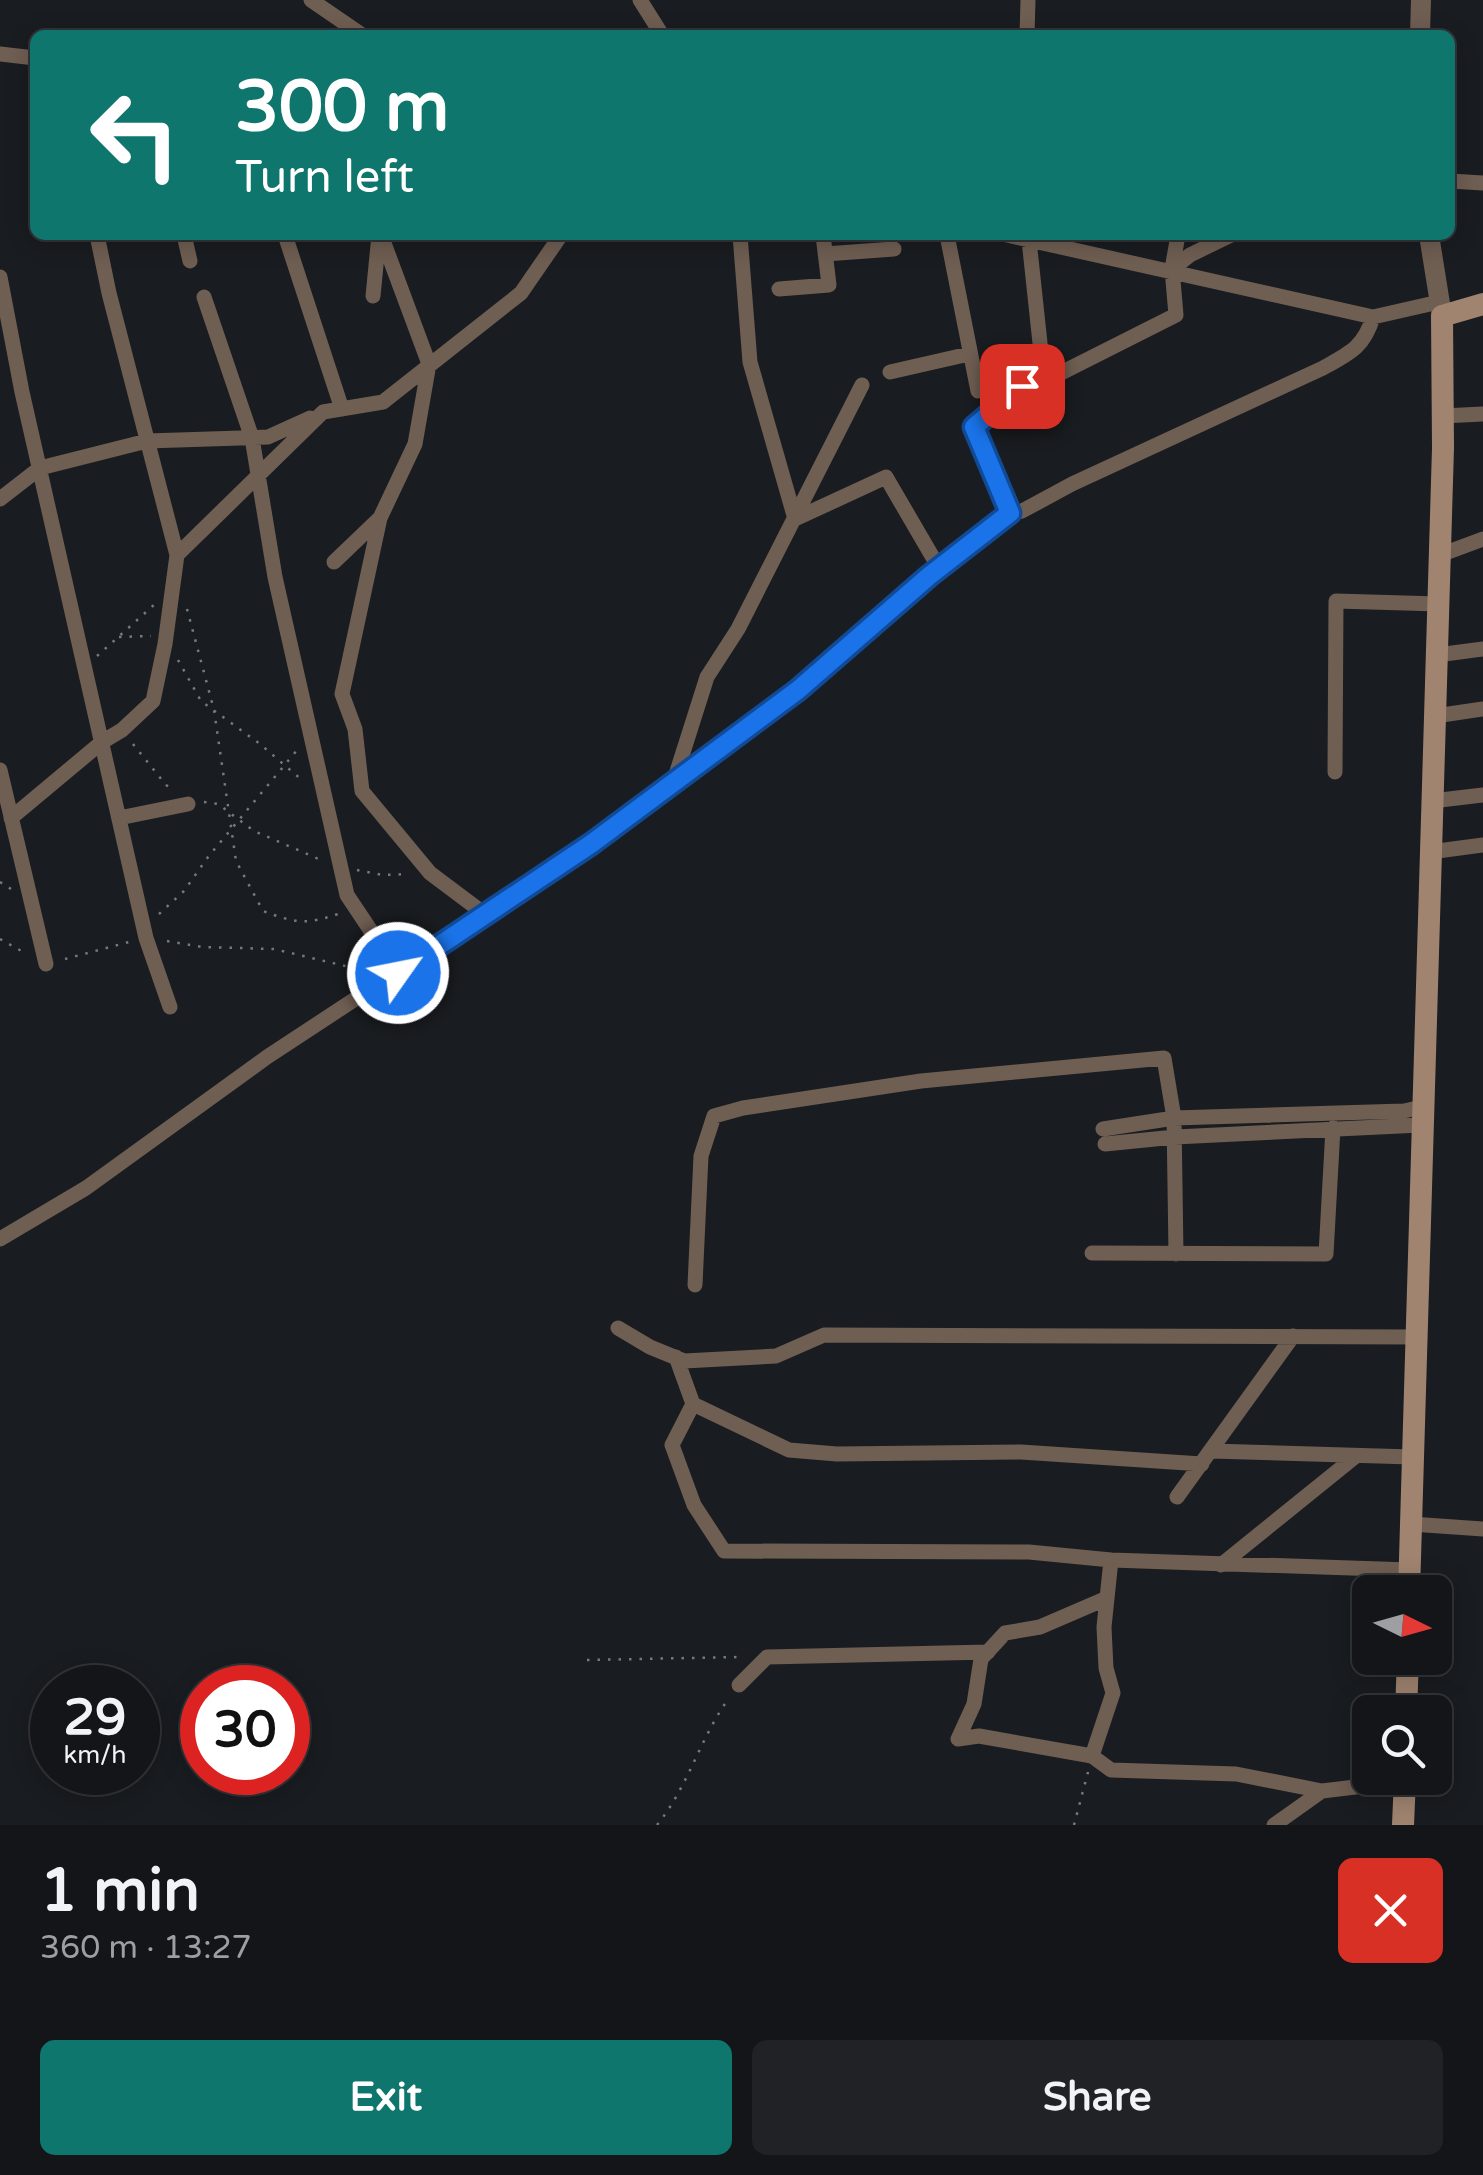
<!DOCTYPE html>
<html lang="en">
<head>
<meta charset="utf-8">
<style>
	body { margin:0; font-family:"Varela Round",sans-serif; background:#202225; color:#f1f3f6; height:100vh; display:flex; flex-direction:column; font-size:38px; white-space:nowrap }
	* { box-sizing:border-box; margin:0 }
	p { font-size:32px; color:#9d9fa2 }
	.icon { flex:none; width:55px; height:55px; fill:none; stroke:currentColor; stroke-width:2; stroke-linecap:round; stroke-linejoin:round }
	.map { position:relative; height:1825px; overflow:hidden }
	.drawer { display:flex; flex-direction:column; background:#131518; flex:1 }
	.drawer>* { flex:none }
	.hud { position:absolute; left:30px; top:30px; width:1425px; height:210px; border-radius:15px; box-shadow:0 5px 25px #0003,0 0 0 2px #323437; background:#0f766e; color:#fff; overflow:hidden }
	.needle { width:65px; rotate:95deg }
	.controls { position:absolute; left:1352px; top:1575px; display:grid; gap:20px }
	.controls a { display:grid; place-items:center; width:100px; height:100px; border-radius:15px; background:#131518; box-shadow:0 5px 25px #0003,0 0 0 2px #323437; font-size:50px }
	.speed { position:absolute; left:30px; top:1665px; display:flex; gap:20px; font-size:50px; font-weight:700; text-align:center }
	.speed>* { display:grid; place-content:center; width:130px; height:130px; border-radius:50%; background:#131518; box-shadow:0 5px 25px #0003,0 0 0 2px #323437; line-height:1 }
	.speed small { font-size:25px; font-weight:400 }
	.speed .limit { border:15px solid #d22; background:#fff; color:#111 }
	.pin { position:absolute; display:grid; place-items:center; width:85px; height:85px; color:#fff; margin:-42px; border-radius:20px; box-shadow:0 5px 15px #0006 }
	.me { position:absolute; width:110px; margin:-55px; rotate:57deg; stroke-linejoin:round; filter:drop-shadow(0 0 8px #0008) }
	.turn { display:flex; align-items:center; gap:35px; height:210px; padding:0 40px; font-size:45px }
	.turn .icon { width:130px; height:130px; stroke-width:2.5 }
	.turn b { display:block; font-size:70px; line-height:85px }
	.round { display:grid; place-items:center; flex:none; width:105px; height:105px; border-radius:15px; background:#202225 }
	.head { display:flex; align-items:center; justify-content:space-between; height:170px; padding:0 40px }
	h1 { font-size:60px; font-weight:700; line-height:75px }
	.action { display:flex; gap:20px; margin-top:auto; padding:20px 40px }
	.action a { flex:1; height:115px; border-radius:15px; background:#0f766e; color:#fff; font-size:40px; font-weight:700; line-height:115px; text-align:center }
	.action a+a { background:#202225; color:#f1f3f6 }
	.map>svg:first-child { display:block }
</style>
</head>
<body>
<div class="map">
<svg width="1483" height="1825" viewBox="0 0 1483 1825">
	<rect width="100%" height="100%" fill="#191c20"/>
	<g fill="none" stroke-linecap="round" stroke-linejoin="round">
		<path stroke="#777a7d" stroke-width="2.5" stroke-dasharray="2.5 8" stroke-linecap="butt" d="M187,609L214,710L236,861L263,911C295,923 305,925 338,914
			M119,637L151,636
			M97,656L155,604
			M178,660L201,701L260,744L303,781
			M133,744L166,785L174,790
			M204,802L218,804L254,831L321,860
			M357,870L383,875L409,874
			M0,882L11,889
			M159,914L184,891L208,857L298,749
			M0,939L25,953
			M167,941L202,947L274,949L366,971
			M65,959L129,942
			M587,1660L741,1657
			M657,1825C688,1787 700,1738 729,1698
			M1074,1825L1088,1772"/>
		<path stroke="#6f5e52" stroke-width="15" d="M311,0L362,35
			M640,0L662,35
			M1027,35L1028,0
			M0,54L35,58
			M1450,181L1483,183
			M184,235L190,261
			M285,235L342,409
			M381,235L429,364L415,444L380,518L342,694L355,729L362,791L430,873L486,915
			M740,235L750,362L795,519L886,477L939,568
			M947,235L978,391
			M1007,235L1373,317L1439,302
			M1029,240L1043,371L1053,377L1176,315L1172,269L1178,235
			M825,254L894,249
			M1172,269L1190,255L1231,235
			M0,277L22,392L146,938L170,1007
			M779,289L829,285L823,235
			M373,296L379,235
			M204,297L252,438L275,577L347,895L399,973
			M890,372L969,354
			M1442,416L1483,414
			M0,499L40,468L147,441L268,437L310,418
			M1010,513L974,427L1043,371
			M177,555L323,412L383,402L521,293L561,235
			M1440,555L1483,539
			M334,562L380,518
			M1437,655L1483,649
			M1435,716L1483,709
			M0,770L46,964
			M1335,772L1336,601L1439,604
			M673,784L707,677L738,629L862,385
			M1432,801L1483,795
			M11,818L102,742L122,730L153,701L165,644L177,555L109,293L97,235
			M119,818L188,804
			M1430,852L1483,845
			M1103,1129L1174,1118L1176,1254
			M1105,1144L1175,1137L1421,1125
			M0,1239L86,1188L267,1057L591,844L798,690L929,576L1010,513L1022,511L1072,484L1323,368C1350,353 1364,347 1373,317
			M1092,1253L1326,1254L1333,1128
			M695,1285L701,1156L714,1116L743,1108L921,1081L1164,1058L1174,1118L1404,1111L1422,1107
			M618,1328L650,1347L684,1361L776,1356L824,1335L1415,1337
			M676,1357L693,1404L672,1445L694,1505L724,1551L1029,1552L1111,1560
			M693,1404L789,1450L837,1454L1021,1452L1202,1464
			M1211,1451L1412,1457
			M1177,1497L1293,1336
			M1411,1524L1483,1529
			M1221,1565L1356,1456
			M739,1685L767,1657L988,1652
			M958,1739L979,1736L1092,1756L1111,1770L1236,1774L1322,1791L1405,1781
			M958,1739L974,1704L981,1659L1005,1633L1040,1627L1105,1599
			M1092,1756L1113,1693L1106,1668L1104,1627L1111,1560L1410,1570
			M1274,1825L1322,1791"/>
		<path stroke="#6f5e52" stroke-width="20" d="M1420,35L1421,0
			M1429,235L1442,316"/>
		<path stroke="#a08470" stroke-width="22" d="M1409,1592L1443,448L1442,316L1483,304
			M1406,1712L1408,1658
			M1403,1825L1405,1778"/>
	</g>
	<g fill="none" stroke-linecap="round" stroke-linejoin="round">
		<defs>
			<path id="route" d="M398,973L591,844L798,690L929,576L1010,513L974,427L1022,386"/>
		</defs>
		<use href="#route" stroke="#114b97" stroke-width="25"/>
		<use href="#route" stroke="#1a73e8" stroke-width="18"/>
	</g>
</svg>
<div class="controls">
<a><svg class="needle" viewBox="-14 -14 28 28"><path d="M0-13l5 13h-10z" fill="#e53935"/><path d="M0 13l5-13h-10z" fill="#9d9fa2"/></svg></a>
<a><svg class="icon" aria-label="search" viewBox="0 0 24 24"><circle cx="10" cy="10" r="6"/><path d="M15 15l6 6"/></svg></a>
</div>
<div class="speed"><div>29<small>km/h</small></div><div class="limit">30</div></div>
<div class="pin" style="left:1022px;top:386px;background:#d93025"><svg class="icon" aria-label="arrive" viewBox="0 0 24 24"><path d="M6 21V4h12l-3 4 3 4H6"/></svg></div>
<svg class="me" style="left:398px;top:973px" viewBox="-20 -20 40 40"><circle r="17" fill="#1a73e8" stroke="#fff" stroke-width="3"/><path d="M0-11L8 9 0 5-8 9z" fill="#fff"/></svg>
<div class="hud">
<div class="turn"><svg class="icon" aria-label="left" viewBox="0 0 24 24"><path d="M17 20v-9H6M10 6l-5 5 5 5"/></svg><div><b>300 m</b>Turn left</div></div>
</div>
</div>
<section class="drawer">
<div class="head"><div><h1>1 min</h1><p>360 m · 13:27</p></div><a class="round" style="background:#d93025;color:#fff"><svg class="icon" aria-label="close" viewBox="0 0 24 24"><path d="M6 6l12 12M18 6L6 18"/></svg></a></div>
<div class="action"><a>Exit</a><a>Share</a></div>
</section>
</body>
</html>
